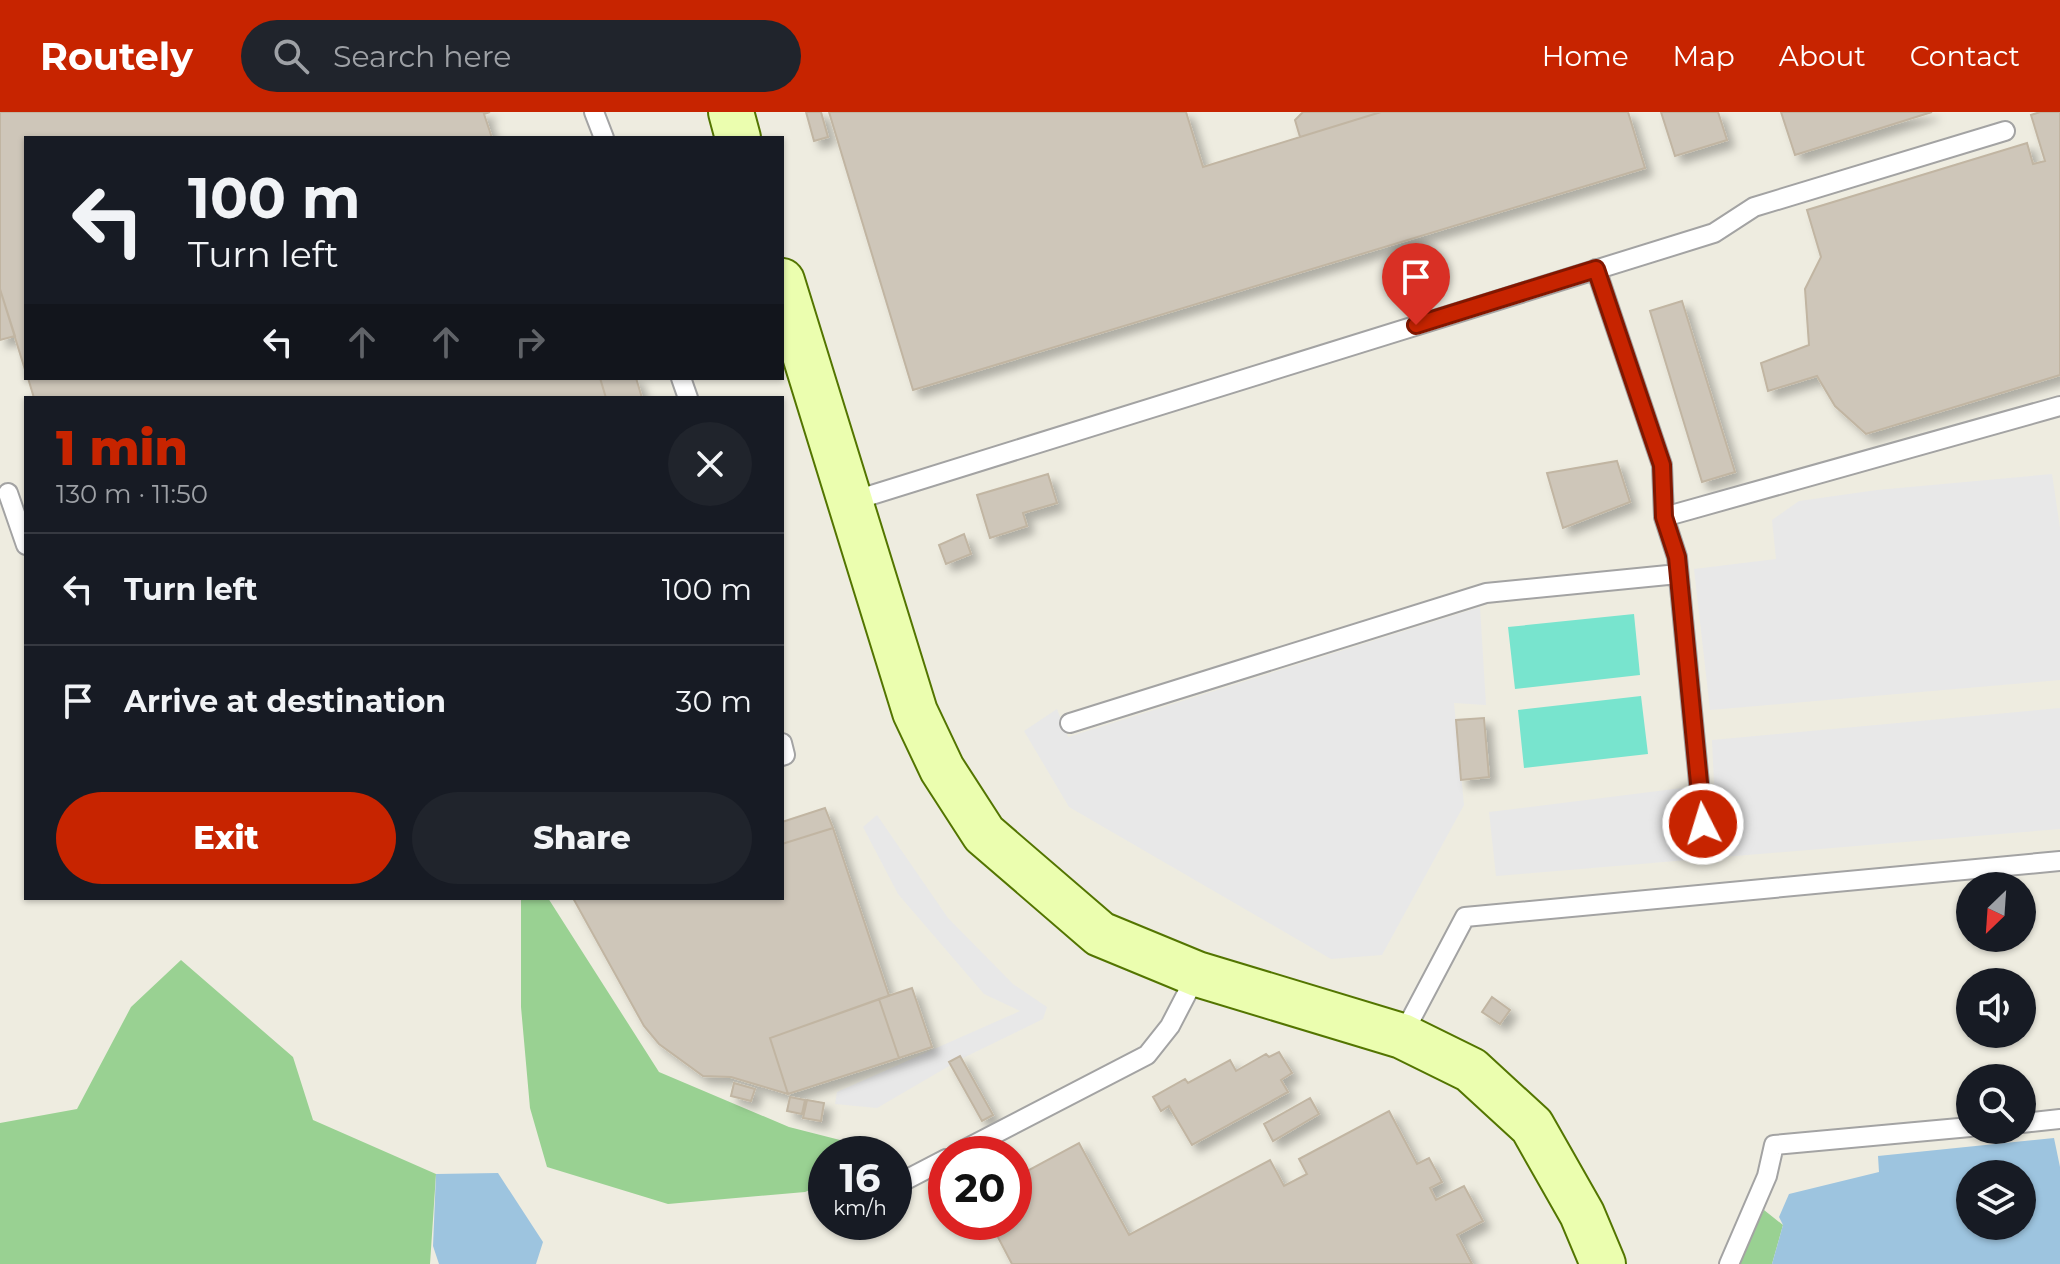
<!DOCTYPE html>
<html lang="en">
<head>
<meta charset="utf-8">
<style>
	body { margin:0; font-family:Montserrat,sans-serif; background:#20242c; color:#f1f3f6; height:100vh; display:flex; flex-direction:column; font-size:30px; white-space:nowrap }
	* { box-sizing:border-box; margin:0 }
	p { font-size:26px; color:#9ea1a6 }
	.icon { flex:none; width:44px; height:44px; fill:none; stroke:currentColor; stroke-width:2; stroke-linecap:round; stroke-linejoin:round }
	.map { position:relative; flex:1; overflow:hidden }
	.sheet { position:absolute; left:24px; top:284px; width:760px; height:504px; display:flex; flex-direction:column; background:#171b24; border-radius:0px; box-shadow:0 2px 6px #0004 }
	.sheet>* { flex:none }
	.top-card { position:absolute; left:24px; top:24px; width:760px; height:244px; border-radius:0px; box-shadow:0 2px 6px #0004; background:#171b24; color:#f1f3f6; overflow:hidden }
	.needle { width:52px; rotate:205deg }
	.tools { position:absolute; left:1956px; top:760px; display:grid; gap:16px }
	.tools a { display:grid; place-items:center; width:80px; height:80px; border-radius:50%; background:#171b24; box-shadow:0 2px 6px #0004; font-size:40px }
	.speed { position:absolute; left:808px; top:1024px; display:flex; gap:16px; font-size:40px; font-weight:700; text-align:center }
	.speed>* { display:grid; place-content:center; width:104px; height:104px; border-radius:50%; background:#171b24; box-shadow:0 2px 6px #0004; line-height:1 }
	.speed small { font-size:20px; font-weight:400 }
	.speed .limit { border:12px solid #d22; background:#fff; color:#111 }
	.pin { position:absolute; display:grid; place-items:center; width:68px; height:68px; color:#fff; margin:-82px -34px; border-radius:50% 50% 50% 0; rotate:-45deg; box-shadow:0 0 8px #0007 }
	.pin .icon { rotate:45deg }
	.me { position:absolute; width:88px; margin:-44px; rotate:355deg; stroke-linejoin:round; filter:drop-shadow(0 0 6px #0008) }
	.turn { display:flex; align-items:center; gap:28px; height:168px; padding:0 32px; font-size:36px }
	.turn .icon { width:104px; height:104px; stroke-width:2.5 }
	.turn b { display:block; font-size:56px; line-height:68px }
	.lanes { display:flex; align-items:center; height:76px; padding:0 32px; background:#0003; justify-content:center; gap:40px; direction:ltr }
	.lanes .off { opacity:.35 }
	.round { display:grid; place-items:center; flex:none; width:84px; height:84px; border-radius:42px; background:#20242c }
	.head { display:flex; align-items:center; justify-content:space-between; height:136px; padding:0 32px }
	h1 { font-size:48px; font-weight:800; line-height:60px; color:#c72400 }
	.cta { display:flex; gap:16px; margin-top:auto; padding:16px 32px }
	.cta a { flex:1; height:92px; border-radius:48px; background:#c72400; color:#fff; font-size:32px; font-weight:800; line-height:92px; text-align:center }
	.cta a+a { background:#20242c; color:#f1f3f6 }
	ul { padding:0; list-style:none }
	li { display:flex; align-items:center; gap:24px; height:112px; padding:0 32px; border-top:2px solid #363941 }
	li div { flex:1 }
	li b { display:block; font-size:30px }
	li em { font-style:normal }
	header { display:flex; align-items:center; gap:48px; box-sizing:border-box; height:112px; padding:0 40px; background:#c72400; color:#fff }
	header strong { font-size:38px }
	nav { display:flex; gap:44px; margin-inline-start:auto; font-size:28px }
	.search { width:560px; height:72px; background:#20242c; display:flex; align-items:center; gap:20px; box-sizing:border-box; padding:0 28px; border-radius:44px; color:#9ea1a6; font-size:30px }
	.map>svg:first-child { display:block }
</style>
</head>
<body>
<header>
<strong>Routely</strong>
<div class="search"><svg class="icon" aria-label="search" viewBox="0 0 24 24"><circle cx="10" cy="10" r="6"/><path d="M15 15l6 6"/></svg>Search here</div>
<nav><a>Home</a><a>Map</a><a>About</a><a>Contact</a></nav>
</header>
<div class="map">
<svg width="2060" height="1152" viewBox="0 0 2060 1152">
	<defs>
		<filter id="shadow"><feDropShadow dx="7" dy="7" stdDeviation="4" flood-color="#0004"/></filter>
	</defs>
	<rect width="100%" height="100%" fill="#eeece0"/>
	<path fill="#99d192" d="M521,786H548L659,960L789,1015L891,1041L826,1042V1071L805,1080L668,1092L547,1055L530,996L521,895Z
		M181,848L293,945L313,1008L436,1062L430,1152H0V1011L77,997L131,895Z
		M1764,1098L1783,1113L1772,1152H1737Z"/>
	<path fill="#78e4ce" d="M1634,502L1640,563L1515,577L1508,515Z
		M1641,584L1648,642L1524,656L1518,598Z"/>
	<path fill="#e8e8e8" d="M2052,362L2060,416V568L1710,598L1694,457L1776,447L1772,408L1799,389L1877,378Z
		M1480,495L1486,593L1454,591L1464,693L1382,843L1331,847L1069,695L1024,619L1057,597L1068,625Z
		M2060,596V717L1496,764L1489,700L1714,672L1712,628Z
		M877,703L948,806L1013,872L1047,895L1043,907L961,947L877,996L835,992L837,980L1020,899L984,882L898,782L863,715Z"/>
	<path fill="#9dc4df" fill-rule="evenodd" d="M2054,1026L2060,1055V1152H1772L1783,1113L1779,1105L1789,1082L1879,1060L1878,1044ZM1970,1062H2022V1114H1970Z
		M498,1061L543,1130L536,1152H439L433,1134L436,1062Z"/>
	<path fill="#cec6b9" stroke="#c1b5a2" stroke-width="2" filter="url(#shadow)" d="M0,0H490L484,2L492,26H26V261L0,177Z
		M806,0H821L828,25L814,29Z
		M829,0H1186L1203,55L1381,0H1628L1645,56L913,278Z
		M1303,0H1381L1300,25L1295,8Z
		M1661,0H1718L1727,28L1675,44Z
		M1781,0H1932L1795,43Z
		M2040,0H2060V263L1866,322L1835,294L1817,264L1768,279L1761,251L1809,233L1805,177L1821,145L1807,98L2027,31L2033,52L2045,49L2031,3Z
		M0,177L15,224L0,228Z
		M1682,189L1735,360L1702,370L1650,199Z
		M28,266H600L606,286H34Z
		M600,266H636L642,286H606Z
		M1617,349L1630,390L1563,416L1547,361Z
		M1048,362L1057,391L1023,401L1027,414L990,426L977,383Z
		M964,422L971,442L946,452L939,433Z
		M1484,606L1489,665L1461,668L1456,608Z
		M825,696L833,716L782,732V710Z
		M833,716L889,884L770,926L788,982L731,965L703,964L659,932L644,914L573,786H782V732Z
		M912,876L932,935L899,946L879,887Z
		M1492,885L1510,898L1500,912L1482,900Z
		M879,887L899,946L788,982L770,926Z
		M1279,940L1292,961L1281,968L1288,980L1192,1033L1169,994L1161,999L1153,985L1185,967L1188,971L1230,948L1236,959L1266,942L1269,945Z
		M960,944L993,1003L982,1009L949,950Z
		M734,971L755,977L751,989L731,984Z
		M790,985L805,988L802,1002L787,999Z
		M1310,986L1319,1002L1273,1029L1264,1012Z
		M807,988L824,991L821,1009L803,1006Z
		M1389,999L1417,1052L1429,1046L1442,1070L1430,1076L1436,1088L1464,1074L1483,1109L1457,1123L1472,1152H1012L990,1110H1014V1066L1079,1031L1129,1123L1270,1048L1284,1074L1307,1062L1299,1047Z"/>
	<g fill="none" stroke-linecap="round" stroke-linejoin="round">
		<defs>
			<path id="lane" d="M594,0L604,26
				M1596,157L1662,353L1664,405L1677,445L1703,712
				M681,266L688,286
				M8,381L26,433
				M849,390L1714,121L1754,95L2005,19
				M1664,405L2060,294
				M1070,611L1486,481L1678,462
				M782,631L785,643L782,644
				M1402,924L1465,805L2060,749
				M2022,1011L2060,1007
				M956,1042L1147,943L1170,914L1197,862
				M894,1074L946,1047
				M1729,1152L1767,1064L1774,1033L1970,1015"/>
			<path id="secondary" d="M731,0L738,26
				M782,169L915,600L942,657L984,722L1100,822L1197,862L1402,924L1471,958L1532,1014L1582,1102L1603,1152"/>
		</defs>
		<use href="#lane" stroke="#a3a3a3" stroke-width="22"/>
		<use href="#secondary" stroke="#537500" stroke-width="48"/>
		<use href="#lane" stroke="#fff" stroke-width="18"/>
		<use href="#secondary" stroke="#ebfeaf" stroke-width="44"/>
	</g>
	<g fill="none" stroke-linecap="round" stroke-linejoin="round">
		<defs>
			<path id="route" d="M1416,213L1596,157L1662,353L1664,405L1677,445L1703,712"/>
		</defs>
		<use href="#route" stroke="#811700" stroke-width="20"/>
		<use href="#route" stroke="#c72400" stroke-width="14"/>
	</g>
</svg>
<div class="tools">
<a><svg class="needle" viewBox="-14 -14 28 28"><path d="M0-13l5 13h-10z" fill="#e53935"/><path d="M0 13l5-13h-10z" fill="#9ea1a6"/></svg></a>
<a><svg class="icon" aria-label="sound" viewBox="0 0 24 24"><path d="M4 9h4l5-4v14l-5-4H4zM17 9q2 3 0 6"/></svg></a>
<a><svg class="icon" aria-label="search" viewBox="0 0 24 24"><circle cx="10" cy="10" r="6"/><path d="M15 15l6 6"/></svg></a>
<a><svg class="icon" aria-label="layers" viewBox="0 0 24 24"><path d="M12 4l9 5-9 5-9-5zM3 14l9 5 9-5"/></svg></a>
</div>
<div class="speed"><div>16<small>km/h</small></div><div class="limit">20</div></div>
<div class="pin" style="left:1416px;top:213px;background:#d93025"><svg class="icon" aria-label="arrive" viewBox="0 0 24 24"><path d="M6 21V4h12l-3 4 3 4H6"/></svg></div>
<svg class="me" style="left:1703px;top:712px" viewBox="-20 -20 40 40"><circle r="17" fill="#c72400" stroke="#fff" stroke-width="3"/><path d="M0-11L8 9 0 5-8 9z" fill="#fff"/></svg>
<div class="top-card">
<div class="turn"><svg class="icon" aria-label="left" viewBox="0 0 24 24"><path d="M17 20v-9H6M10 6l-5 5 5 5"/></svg><div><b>100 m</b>Turn left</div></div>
<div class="lanes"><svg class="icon" aria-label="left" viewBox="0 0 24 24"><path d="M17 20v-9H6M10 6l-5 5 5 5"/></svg><svg class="icon off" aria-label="ahead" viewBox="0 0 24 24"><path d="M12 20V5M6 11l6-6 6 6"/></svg><svg class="icon off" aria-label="ahead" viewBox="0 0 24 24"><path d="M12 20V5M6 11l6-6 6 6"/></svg><svg class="icon off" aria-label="right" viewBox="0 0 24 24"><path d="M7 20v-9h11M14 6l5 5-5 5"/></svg></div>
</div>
<section class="sheet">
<div class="head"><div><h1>1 min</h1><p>130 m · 11:50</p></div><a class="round"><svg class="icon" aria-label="close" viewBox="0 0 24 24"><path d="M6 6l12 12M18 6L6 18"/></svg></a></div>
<ul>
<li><svg class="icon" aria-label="left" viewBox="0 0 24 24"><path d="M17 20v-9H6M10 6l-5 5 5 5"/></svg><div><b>Turn left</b></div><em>100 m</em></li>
<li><svg class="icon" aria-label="arrive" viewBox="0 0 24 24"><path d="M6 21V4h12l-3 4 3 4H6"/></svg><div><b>Arrive at destination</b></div><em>30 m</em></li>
</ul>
<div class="cta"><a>Exit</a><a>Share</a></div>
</section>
</div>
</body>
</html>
